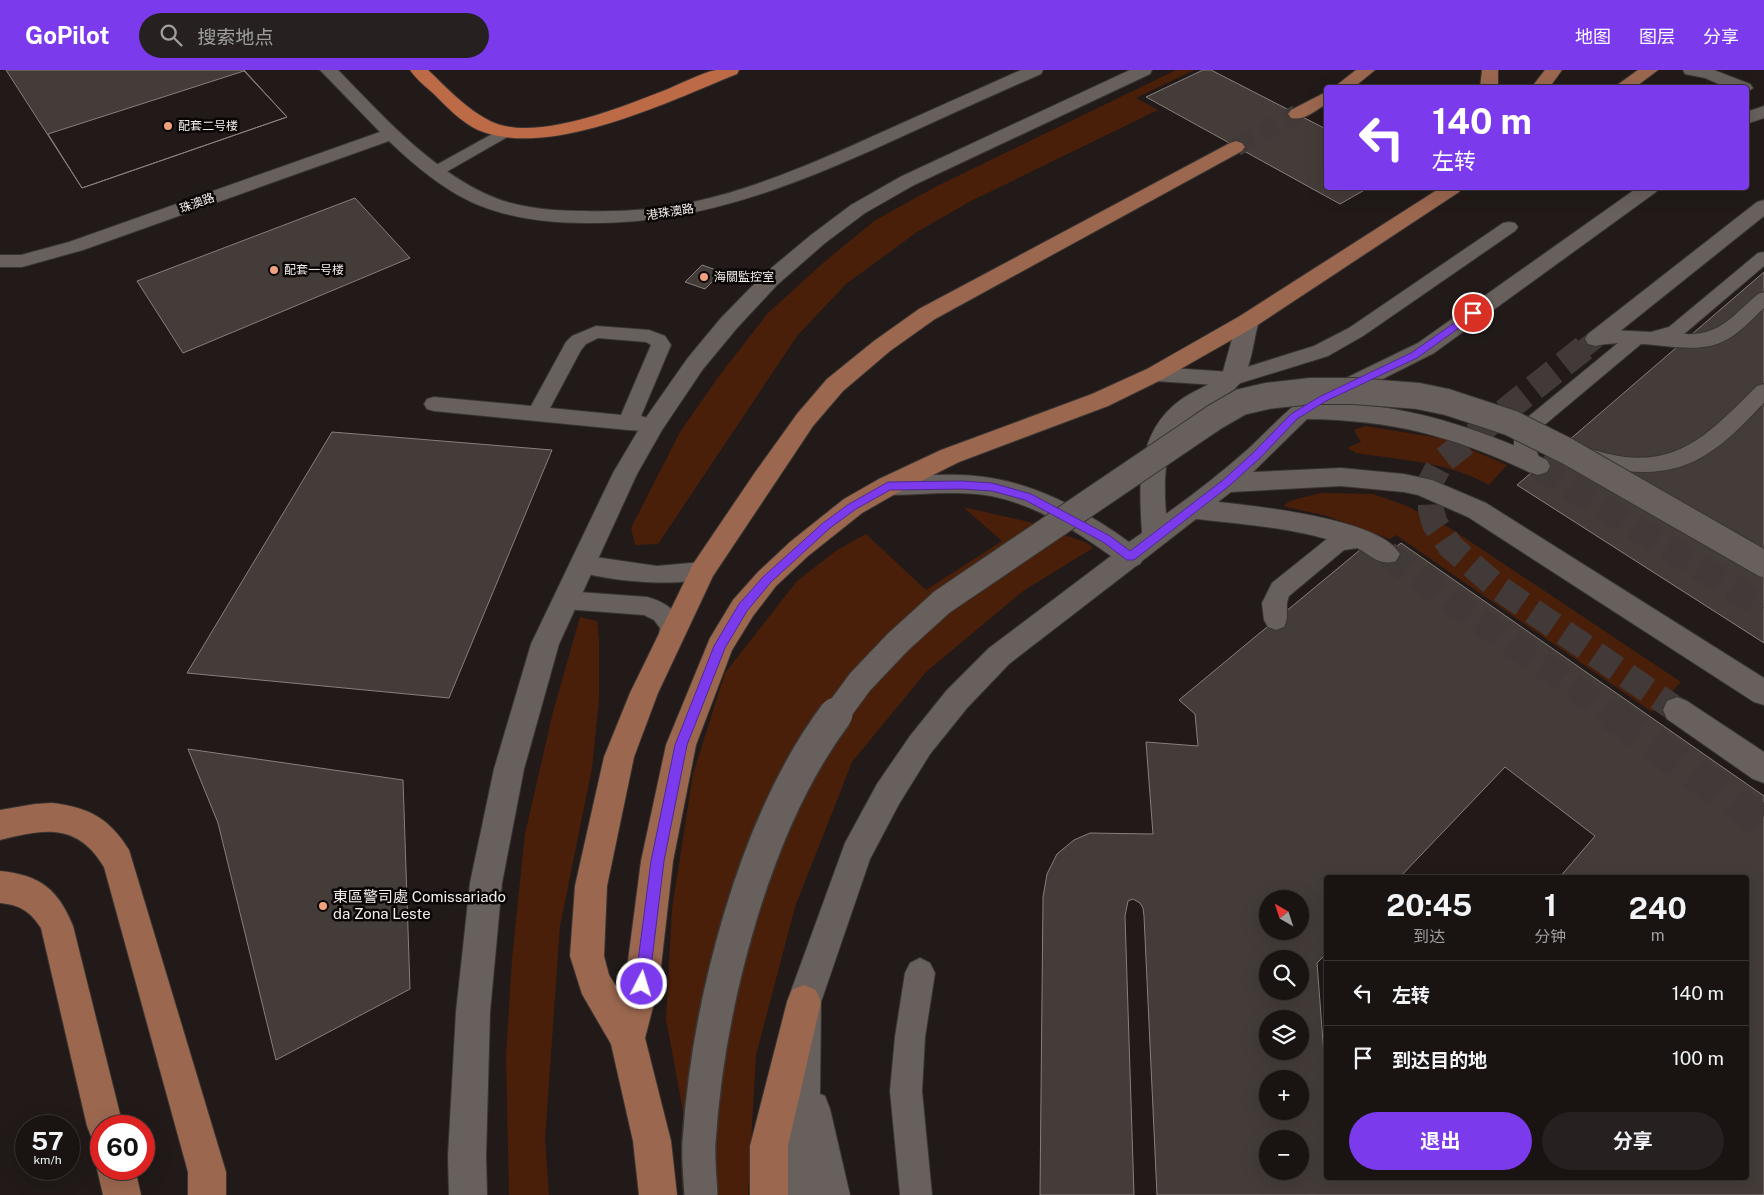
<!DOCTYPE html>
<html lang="zh">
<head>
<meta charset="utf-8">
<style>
	body { margin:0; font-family:"Public Sans","Noto Sans SC",sans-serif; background:#262120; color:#f1f3f6; height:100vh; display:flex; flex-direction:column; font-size:19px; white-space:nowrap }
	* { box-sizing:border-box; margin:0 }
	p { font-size:16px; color:#9f9e9f }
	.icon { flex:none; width:28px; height:28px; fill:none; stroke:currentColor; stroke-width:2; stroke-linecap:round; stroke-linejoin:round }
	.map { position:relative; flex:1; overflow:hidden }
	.details { position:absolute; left:1324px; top:805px; width:425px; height:305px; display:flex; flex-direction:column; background:#191412; border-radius:5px; box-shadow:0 5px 20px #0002,0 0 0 1px #373332 }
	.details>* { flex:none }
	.guide { position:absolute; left:1324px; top:15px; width:425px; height:105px; border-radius:5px; box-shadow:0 5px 20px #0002,0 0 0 1px #373332; background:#7c3aed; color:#fff; overflow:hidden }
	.needle { width:32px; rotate:321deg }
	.buttons { position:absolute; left:1259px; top:820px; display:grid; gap:10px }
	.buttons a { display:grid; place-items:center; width:50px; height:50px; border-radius:50%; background:#191412; box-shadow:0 5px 20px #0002,0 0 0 1px #373332; font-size:25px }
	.speed { position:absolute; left:15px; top:1045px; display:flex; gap:10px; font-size:25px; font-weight:700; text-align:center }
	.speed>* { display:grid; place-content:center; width:65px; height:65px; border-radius:50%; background:#191412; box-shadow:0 5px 20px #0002,0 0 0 1px #373332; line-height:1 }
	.speed small { font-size:12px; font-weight:400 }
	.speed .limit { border:8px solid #d22; background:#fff; color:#111 }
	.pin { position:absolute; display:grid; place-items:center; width:42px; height:42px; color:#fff; margin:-21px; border:2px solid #fff; border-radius:50%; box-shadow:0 1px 5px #0007 }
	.me { position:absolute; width:55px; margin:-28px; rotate:5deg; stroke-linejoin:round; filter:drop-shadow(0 0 4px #0008) }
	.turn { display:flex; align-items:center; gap:18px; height:105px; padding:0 25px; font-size:22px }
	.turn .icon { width:65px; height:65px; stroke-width:2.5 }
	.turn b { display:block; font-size:35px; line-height:42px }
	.eta { display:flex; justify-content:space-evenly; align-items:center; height:85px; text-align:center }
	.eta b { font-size:30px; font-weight:700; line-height:35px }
	.primary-button { display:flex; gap:10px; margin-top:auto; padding:10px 25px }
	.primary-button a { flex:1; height:58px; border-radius:30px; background:#7c3aed; color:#fff; font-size:20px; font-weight:700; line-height:58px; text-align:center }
	.primary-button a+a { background:#262120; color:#f1f3f6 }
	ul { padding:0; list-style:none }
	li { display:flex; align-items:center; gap:15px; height:65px; padding:0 25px; border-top:1px solid #373332 }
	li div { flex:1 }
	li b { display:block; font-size:19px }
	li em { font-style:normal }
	header { display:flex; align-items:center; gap:30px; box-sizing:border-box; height:70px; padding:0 25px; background:#7c3aed; color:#fff }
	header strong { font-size:24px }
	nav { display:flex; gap:28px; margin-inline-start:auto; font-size:18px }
	.search { width:350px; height:45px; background:#262120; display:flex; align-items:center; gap:12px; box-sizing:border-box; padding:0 18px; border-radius:28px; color:#9f9e9f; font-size:19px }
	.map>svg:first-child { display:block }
</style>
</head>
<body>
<header>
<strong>GoPilot</strong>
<div class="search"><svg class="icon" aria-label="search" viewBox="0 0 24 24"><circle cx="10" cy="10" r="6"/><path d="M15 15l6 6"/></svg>搜索地点</div>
<nav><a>地图</a><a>图层</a><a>分享</a></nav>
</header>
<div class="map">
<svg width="1764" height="1125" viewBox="0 0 1764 1125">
	<rect width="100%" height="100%" fill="#211a18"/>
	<path fill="#4a1f0a" d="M1176,0H1194L1136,28L1158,40L969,132L917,162L846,214L797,266L658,474L635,475L631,458L680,362L719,306L768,243L822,194L874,151L935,117Z
		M1365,356L1446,369L1507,395L1489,415C1449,392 1401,390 1356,383L1347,378L1361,372L1354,360Z
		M1320,423L1373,424L1407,436L1450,458L1681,612L1652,642L1396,465L1390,469L1327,446L1283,436L1290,431Z
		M963,437L1029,452L1087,473L1093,478L1023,521L926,602L852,692L795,837L756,985L748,1125H706L695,1106L666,949L672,839L693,704L725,603L797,511L837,480L866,464L926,520L1002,471Z
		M580,547L597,551L599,571V629L592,698L560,856L545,1069L549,1125H509L506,986L512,889L525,764L553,642Z"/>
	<path fill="#443c38" stroke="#887f7b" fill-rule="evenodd" d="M6,0H244L287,47L82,118Z
		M1203,0H1211L1326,59V118H1368L1340,134L1146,27Z
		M244,1L287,47L82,118L48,64Z
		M355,128L410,188L183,283L137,211Z
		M702,195L722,202L705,219L685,212Z
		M1764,202V573L1517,415Z
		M332,362L552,380L449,628L187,603Z
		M1401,473L1764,726V1125H1157L1144,846L1143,838L1140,833L1133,829L1128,831L1125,846L1134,1125H1040L1043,827L1047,804L1057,784L1074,770L1090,763L1153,764L1146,672L1198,676L1195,644L1179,630L1366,475L1383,487ZM1505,697L1595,766L1559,808H1746V1108H1326V1011L1317,893L1326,884V808H1399ZM1268,829H1300V861H1268ZM1268,889H1300V921H1268ZM1268,949H1300V981H1268ZM1268,1009H1300V1041H1268ZM1268,1069H1300V1101H1268Z
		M188,679L403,710L410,919L276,990L218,753Z"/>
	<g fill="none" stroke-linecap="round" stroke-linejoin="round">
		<path stroke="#413a38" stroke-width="19" stroke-dasharray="19 9" stroke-linecap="butt" d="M1582,280L1596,269"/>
		<path stroke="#413a38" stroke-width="26" stroke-dasharray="26 12" stroke-linecap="butt" d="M1584,278L1441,392L1430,413L1431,440L1435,454L1451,477L1496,516L1677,640
			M1538,396L1764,537
			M1387,484L1614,646"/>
		<path stroke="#413a38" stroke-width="33" stroke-dasharray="33 17" stroke-linecap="butt" d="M1612,644L1764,753"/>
		<path stroke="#413a38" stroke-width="19" stroke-dasharray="19 9" stroke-linecap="butt" d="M1236,77L1297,44"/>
		<defs>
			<path id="lane" d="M505,57L511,59L513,62L511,65L441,105H429L427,102L429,99Z
				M1509,152L1515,153L1518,157L1515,161L1363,266L1328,286L1231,316L1155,311L1148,309L1145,304L1148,299L1155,297L1231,302L1314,276L1349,258L1503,153Z
				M1764,182V196L1684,264C1720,266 1732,246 1758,224L1764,222V238C1751,250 1738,265 1722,272C1698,283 1666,275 1641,274L1536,362L1534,375L1541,392L1538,397L1531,400L1524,397C1512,377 1510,373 1522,352L1618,273L1596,275L1589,273L1587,269L1589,265L1611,260L1651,262L1669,257L1758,183Z
				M596,256L649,260L665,266L671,275L641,346L651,349L654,354L651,359L644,361L628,360L434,341L427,339L424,334L427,329L434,327L531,336L566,272L572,266ZM598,268L646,272L651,275L621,345L550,338L581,280L586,274Z
				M1764,314V333C1748,349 1732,367 1713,380C1668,413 1618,403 1569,388L1566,383L1569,378L1576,375C1592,379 1608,385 1625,387C1685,394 1717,355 1757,316Z
				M1347,461H1364L1372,464L1375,470L1372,476L1344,480L1289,526C1284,537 1290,546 1284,557L1276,560L1268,557L1264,550L1262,533L1272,513L1328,468Z
				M581,485L657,496L702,492L710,495L713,501L710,507C676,518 607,511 573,500L570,494L573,488Z
				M565,521L647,527C665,532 675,539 684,556L679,571L671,574L663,571L659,564L660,558L654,550L644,545L565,539L557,537L553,530L557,523Z
				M920,888L930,893L935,903L925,967L922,1021L932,1125H900L890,1021L895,967L905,903L910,893Z"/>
			<path id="street" d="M320,0H338C382,45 428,97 486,124C515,138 551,141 583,141C620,142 657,140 693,132C761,117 825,88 889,59C933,39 977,20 1021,0H1043L1041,4C995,24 949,45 903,66C800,113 701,155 585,153C550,153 514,149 481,136C447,123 415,96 389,71L83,180L22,197H0V185H21L69,172L380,62Z
				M1130,0H1152L1150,4L914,115L865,143L825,173L777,215L737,258L703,299L662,360L637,404L559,574L524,699L502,813L490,942L486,1086L487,1125H449L448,1086L456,942L470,813L494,699L531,574L613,403L645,349L687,289L721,248L763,205L811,165L851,135L900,107Z
				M1683,0H1714L1750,14L1753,18L1746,23V18H1728L1705,8L1685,4Z
				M1764,36V48L1746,54V42Z
				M1637,118H1659L1656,122L1434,283L1335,333C1409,335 1480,359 1547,390L1550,396L1547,402L1538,405L1529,402C1453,366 1392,350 1307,349L1253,402L1341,398L1404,404L1432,410L1486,433L1764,608V635L1754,632L1468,447L1418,425L1404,422L1341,416L1231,422L1218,432C1256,436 1381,449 1400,484L1396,491C1379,497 1370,484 1355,477C1350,475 1345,474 1340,473C1294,458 1244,454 1196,449L1142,491L1140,494L1136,496L1009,594L967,638L930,684L899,734L870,789L821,932L820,1024L825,1026L830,1039L850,1125H784L780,1072L787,932L845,773L877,714L910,666L947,620L989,578L1111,486C1076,461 1034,434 991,426C958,420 922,425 888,425L879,423L876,416L879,409L888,407C922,406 958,402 991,408C1041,416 1089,443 1129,472L1142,463C1139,414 1136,364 1179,331C1192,321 1209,316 1222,305L1237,251L1240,246L1248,244L1256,246L1259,251C1253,270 1252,297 1240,313C1231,325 1214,331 1202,339C1163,362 1163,404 1166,444C1194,424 1221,403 1247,380C1266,363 1281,345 1301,330L1418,273Z
				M1764,130V146L1604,274L1596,276L1588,274L1585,269L1588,264L1757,132Z
				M1677,627L1687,631L1764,682V713L1753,709L1667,649L1663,640L1667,631Z"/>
			<path id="primary" d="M1356,0H1375L1353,18H1333Z
				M1482,0H1498V18H1480Z
				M1545,0H1562L1549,18H1531Z
				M1638,0H1658L1634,18H1613Z
				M1326,22V34C1315,41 1304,51 1291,48L1288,44L1291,40Z
				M1236,71L1242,73L1245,77L1242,81L935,249L890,281L843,321L813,356L713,506L658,623L634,687L607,816L604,886L609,905L622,926L625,914L641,791L666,675L710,568L733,530L758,502L790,472L844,429L879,409L941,380L1092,324L1147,299L1240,246L1440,118H1462L1459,122L1256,256L1163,309L1108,336L959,392L897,423L862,443L808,486L776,516L753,546L732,580L696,675L673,791L659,914L645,968L671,1071L677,1125H639L633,1071L611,974L582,924L570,886L575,816L604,687L630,623L693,494L756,401L797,344L827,309L874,271L919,239L1230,73Z
				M52,733C89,737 110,749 129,780L226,1102V1125H188V1102L104,797C77,752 44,759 0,770V740L35,734Z
				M0,801C40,805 58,819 73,856L123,1056H101V1073L92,1069L87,1056L41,858C30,841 20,835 0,833Z
				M804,915L816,920L821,932L788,1076V1125H750V1076L787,932L792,920Z
				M101,1089V1099H135L141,1125H103L97,1099Z"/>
			<path id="highway" d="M410,0H428C447,18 466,39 490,51C534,73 619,38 663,21C679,15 700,3 716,0C724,0 732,0 739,0L737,4C669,31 550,90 478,60C461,52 447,37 434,24C426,17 416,9 410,0Z"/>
		</defs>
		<use href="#lane" stroke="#3a3532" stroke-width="2"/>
		<use href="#street" stroke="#3a3532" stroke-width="2"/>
		<use href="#primary" stroke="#3a3532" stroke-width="2"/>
		<use href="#highway" stroke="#3a3532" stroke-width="2"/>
		<use href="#lane" fill="#68605c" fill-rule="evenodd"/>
		<use href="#street" fill="#68605c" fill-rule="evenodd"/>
		<use href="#primary" fill="#9b674f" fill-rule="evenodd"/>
		<use href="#highway" fill="#bd6b47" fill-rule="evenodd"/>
		<defs>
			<path id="street-bridge-far1" d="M835,646L860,612L898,572L942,532L1215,347L1241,332L1267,326L1311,321H1354L1418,326L1447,332L1511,353L1567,381L1764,494"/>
			<path id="street-bridge" d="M701,1125C700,1108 698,1089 699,1072C708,936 753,755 836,644"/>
		</defs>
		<use href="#street-bridge-far1" stroke="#3a3532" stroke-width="28" stroke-linecap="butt"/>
		<use href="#street-bridge" stroke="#3a3532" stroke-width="36" stroke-linecap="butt"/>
		<use href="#street-bridge-far1" stroke="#68605c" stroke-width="26"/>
		<use href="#street-bridge" stroke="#68605c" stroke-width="33"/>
	</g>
	<path fill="#7c3aed" stroke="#51269a" d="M1473,240L1478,243L1477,245L1417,288L1326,331L1297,349L1260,388L1229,416L1134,490H1127L1103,472L1025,430L992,421L962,419L890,420L856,439L830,458L771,512L747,541L725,578L687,675L664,791L649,914L647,919L642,921L637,919L635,914L651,791L675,675L714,576L739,534L764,506L823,453L849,434L888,412L962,411L992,413L1031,424L1110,466L1130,481L1222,411L1253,383L1291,344L1319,327L1411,283Z"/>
	<g fill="#f2a17e" stroke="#090605" stroke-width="2">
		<circle cx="168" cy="56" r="5"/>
		<circle cx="274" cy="200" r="5"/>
		<circle cx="704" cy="207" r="5"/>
		<circle cx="323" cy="836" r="5"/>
	</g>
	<g text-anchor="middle" stroke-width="5" stroke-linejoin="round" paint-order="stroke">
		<g font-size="12" fill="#f4efec" stroke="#090605" text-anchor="start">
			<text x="178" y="60">配套二号楼</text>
			<text x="284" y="204">配套一号楼</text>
			<text x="714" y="211">海關監控室</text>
		</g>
		<g font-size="12" fill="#f4efec" stroke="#090605">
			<text transform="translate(197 133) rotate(-20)" y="4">珠澳路</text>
			<text transform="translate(670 142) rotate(-9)" y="4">港珠澳路</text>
		</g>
		<g font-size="15" fill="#f4efec" stroke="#090605" text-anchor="start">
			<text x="333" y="832">東區警司處 Comissariado<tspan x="333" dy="17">da Zona Leste</tspan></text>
		</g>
	</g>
</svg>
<div class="buttons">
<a><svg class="needle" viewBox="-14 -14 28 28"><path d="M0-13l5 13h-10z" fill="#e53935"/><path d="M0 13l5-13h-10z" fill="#9f9e9f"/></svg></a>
<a><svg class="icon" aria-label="search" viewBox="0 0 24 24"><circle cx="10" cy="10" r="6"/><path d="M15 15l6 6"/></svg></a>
<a><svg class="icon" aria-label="layers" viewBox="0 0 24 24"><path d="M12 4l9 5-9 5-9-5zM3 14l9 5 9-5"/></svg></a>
<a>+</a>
<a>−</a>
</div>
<div class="speed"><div>57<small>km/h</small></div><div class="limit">60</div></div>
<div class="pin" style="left:1473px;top:243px;background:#d93025"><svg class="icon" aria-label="arrive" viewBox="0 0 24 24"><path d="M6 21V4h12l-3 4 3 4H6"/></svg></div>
<svg class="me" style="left:642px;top:914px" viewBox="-20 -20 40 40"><circle r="17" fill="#7c3aed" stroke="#fff" stroke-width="3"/><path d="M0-11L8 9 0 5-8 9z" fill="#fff"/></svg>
<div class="guide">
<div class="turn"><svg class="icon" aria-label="left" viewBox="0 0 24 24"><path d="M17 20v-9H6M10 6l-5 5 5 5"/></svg><div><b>140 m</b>左转</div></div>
</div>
<section class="details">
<div class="eta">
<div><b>20:45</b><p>到达</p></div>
<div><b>1</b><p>分钟</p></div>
<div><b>240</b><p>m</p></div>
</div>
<ul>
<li><svg class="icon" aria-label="left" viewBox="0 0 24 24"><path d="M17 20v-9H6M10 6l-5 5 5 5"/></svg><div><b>左转</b></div><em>140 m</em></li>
<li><svg class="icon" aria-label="arrive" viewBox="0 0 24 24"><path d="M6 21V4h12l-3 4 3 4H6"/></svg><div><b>到达目的地</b></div><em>100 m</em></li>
</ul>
<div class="primary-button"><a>退出</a><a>分享</a></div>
</section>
</div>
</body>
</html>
